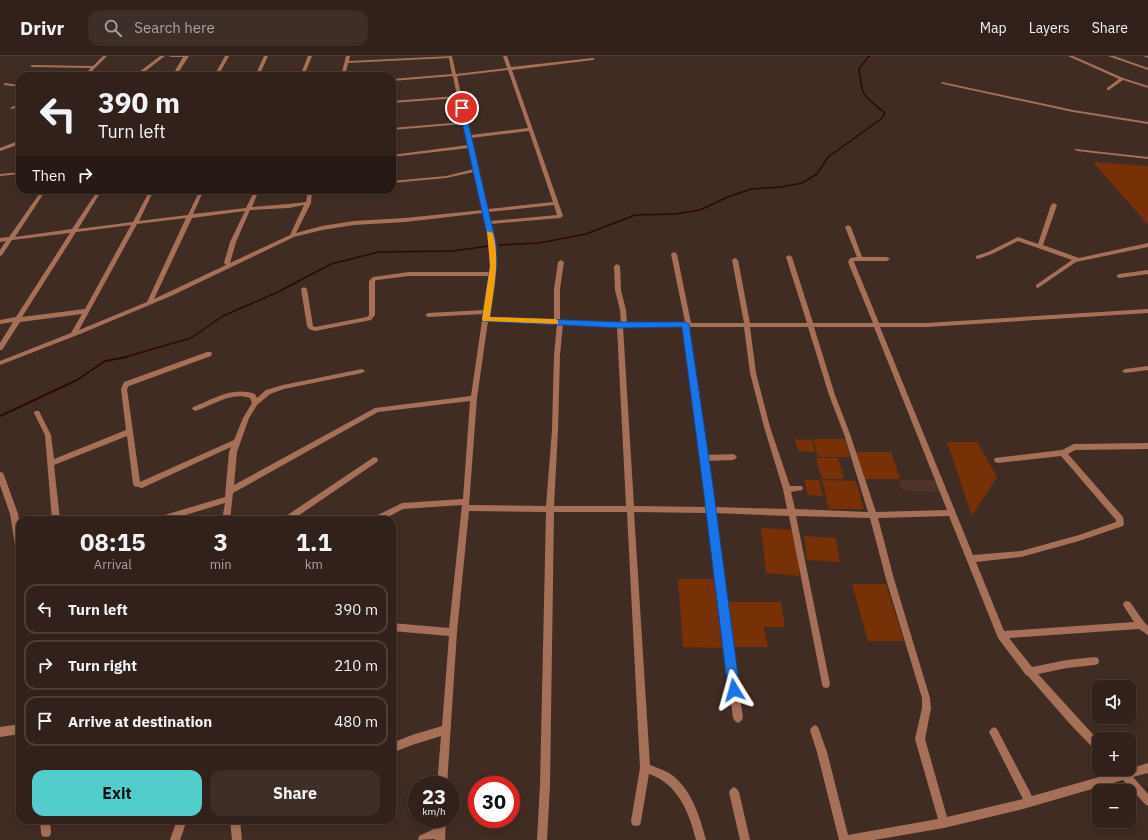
<!DOCTYPE html>
<html lang="en">
<head>
<meta charset="utf-8">
<style>
	body { margin:0; font-family:"IBM Plex Sans",sans-serif; background:#3d2e27; color:#f1f3f6; height:100vh; display:flex; flex-direction:column; font-size:15px; white-space:nowrap }
	* { box-sizing:border-box; margin:0 }
	p { font-size:13px; color:#a8a3a2 }
	.icon { flex:none; width:22px; height:22px; fill:none; stroke:currentColor; stroke-width:2; stroke-linecap:round; stroke-linejoin:round }
	.map { position:relative; flex:1; overflow:hidden }
	.panel { position:absolute; left:16px; top:460px; width:380px; height:308px; display:flex; flex-direction:column; background:#31211a; border-radius:12px; box-shadow:0 2px 6px #0003,0 0 0 1px #4c3e39 }
	.panel>* { flex:none }
	.top-card { position:absolute; left:16px; top:16px; width:380px; height:122px; border-radius:12px; box-shadow:0 2px 6px #0003,0 0 0 1px #4c3e39; background:#31211a; color:#f1f3f6; overflow:hidden }
	.controls { position:absolute; left:1092px; top:624px; display:grid; gap:8px }
	.controls a { display:grid; place-items:center; width:44px; height:44px; border-radius:8px; background:#31211a; box-shadow:0 2px 6px #0003,0 0 0 1px #4c3e39; font-size:20px }
	.speed { position:absolute; left:408px; top:720px; display:flex; gap:8px; font-size:20px; font-weight:700; text-align:center }
	.speed>* { display:grid; place-content:center; width:52px; height:52px; border-radius:50%; background:#31211a; box-shadow:0 2px 6px #0003,0 0 0 1px #4c3e39; line-height:1 }
	.speed small { font-size:10px; font-weight:400 }
	.speed .limit { border:6px solid #d22; background:#fff; color:#111 }
	.pin { position:absolute; display:grid; place-items:center; width:34px; height:34px; color:#fff; margin:-17px; border:2px solid #fff; border-radius:50%; box-shadow:0 1px 4px #0007 }
	.me { position:absolute; width:44px; margin:-22px; rotate:352deg; stroke-linejoin:round; filter:drop-shadow(0 0 3px #0008) }
	.turn { display:flex; align-items:center; gap:14px; height:84px; padding:0 16px; font-size:18px }
	.turn .icon { width:52px; height:52px; stroke-width:2.5 }
	.turn b { display:block; font-size:28px; line-height:34px }
	.then { display:flex; align-items:center; height:38px; padding:0 16px; background:#0003; gap:8px; font-size:15px }
	.eta { display:flex; justify-content:space-evenly; align-items:center; height:68px; text-align:center }
	.eta b { font-size:24px; font-weight:800; line-height:28px }
	.cta { display:flex; gap:8px; margin-top:auto; padding:8px 16px }
	.cta a { flex:1; height:46px; border-radius:12px; background:#52cdcc; color:#111; font-size:16px; font-weight:800; line-height:46px; text-align:center }
	.cta a+a { background:#3d2e27; color:#f1f3f6 }
	ul { padding:0; list-style:none }
	li { display:flex; align-items:center; gap:12px; height:50px; margin:0 8px 6px; padding:0 8px; border:2px solid #4c3e39; border-radius:12px }
	li div { flex:1 }
	li b { display:block; font-size:15px }
	li em { font-style:normal }
	header { display:flex; align-items:center; gap:24px; box-sizing:border-box; height:56px; padding:0 20px; background:#31211a; border-bottom:1px solid #4c3e39 }
	header strong { font-size:19px }
	nav { display:flex; gap:22px; margin-inline-start:auto; font-size:14px }
	.search { width:280px; height:36px; background:#3d2e27; display:flex; align-items:center; gap:10px; box-sizing:border-box; padding:0 14px; border-radius:12px; color:#a8a3a2; font-size:15px }
	.map>svg:first-child { display:block }
</style>
</head>
<body>
<header>
<strong>Drivr</strong>
<div class="search"><svg class="icon" aria-label="search" viewBox="0 0 24 24"><circle cx="10" cy="10" r="6"/><path d="M15 15l6 6"/></svg>Search here</div>
<nav><a>Map</a><a>Layers</a><a>Share</a></nav>
</header>
<div class="map">
<svg width="1148" height="784" viewBox="0 0 1148 784">
	<rect width="100%" height="100%" fill="#412c23"/>
	<path fill="#4f3327" d="M899,424H935L940,436L903,435Z"/>
	<path fill="#783007" d="M1093,106L1148,110V169Z
		M795,383L812,384L815,396L798,395Z
		M813,383H845L850,401H818Z
		M947,386H977L997,421L972,460Z
		M856,396H891L900,423H865Z
		M816,402H838L844,423H822Z
		M804,424H819L823,440L808,439Z
		M822,424L856,425L864,453H829Z
		M761,472L794,474L800,520L766,517Z
		M804,480L836,482L840,506L807,504Z
		M678,523H714L722,592L683,591Z
		M852,528H886L904,585H868Z
		M728,546H781L785,571H764L768,591H735Z"/>
	<g fill="none" stroke-linecap="round" stroke-linejoin="round">
		<path stroke="#2f0900" stroke-width="1.5" d="M499,189L539,187L586,178L635,159L675,158L700,154L728,141L751,133L781,131L802,127L817,118L828,101L881,63L885,57C863,39 862,42 859,13L869,0
			M122,302L191,282L223,260L278,236L331,208L379,196L453,195L489,190"/>
		<path stroke="#2f0900" stroke-width="2" d="M0,360L77,324L105,305L127,301"/>
		<path fill="#a67058" fill-rule="evenodd" d="M103,0H107L87,20H83L91,12L32,11L30,10L32,9L93,10Z
			M160,0H165L139,20H134Z
			M169,0H189L176,20H172L183,1H171Z
			M225,0H229L218,20H214Z
			M264,0H268L259,20H255Z
			M308,0H312L304,20H300Z
			M346,0H350L349,5L452,0L456,18L507,12L503,0H507L511,11L593,2L595,3L593,4L512,14L563,160L560,162L491,168C499,201 493,229 489,261L554,264V233L558,206L561,204L564,206L560,233V264L621,267L620,254L615,234L614,210L617,208L620,210L621,234L626,254L627,267H683L685,266L671,198L674,196L677,198L691,267H744L732,204L735,202L738,204L750,267H807L786,201L789,199L792,201L813,267H873L848,206L850,202L857,201L845,171L848,169L851,171L862,201H887L890,203L887,205H854V206L879,267H927L1148,253V257L927,271H880L973,499L1021,495L1079,479L1116,466V464L1061,400L998,407L995,406L994,404L995,402L1062,394L1074,388L1148,387V393L1075,394L1068,398L1123,461L1124,468L1123,470L1079,485L1021,501L976,506L1004,575L1134,566L1123,549L1124,546L1127,545L1130,546L1144,566L1148,570V579L1139,573L1009,582L1032,611L1067,604L1095,601L1098,602L1099,605L1098,608L1095,609L1067,612L1038,618L1099,685V697L1096,695L1070,668L1028,620L1026,619L998,582L949,460L878,462L894,523L930,642L931,652L925,683L947,761L1023,743L989,676L991,673L994,671L997,673L1032,740L1117,716L1115,713H1129L1148,707V717L1133,721L1148,738V750L1145,748L1123,724L1023,753L944,772L874,784H839L817,696L810,674L812,671L815,669L818,671L827,696L848,779L938,763L915,683L922,652V642L886,523L870,462L796,460L830,628L829,631L826,632L823,631L822,628L789,460L714,457L743,662L741,665L738,667L735,665L733,662L707,457L634,456L650,709C656,711 663,714 669,717C691,731 700,761 706,784H696C689,756 678,728 649,718L641,765L640,769L636,770L632,769L631,765L640,712L627,456H554L550,729L547,784H537L540,729L546,456L469,455L457,576L447,729H437L441,680L412,689L392,697V687L412,679L442,670L449,580L392,575V567L449,572L462,449L403,453L382,464H371L372,462L402,447L463,443L470,345L378,356L233,437L230,464H222L225,447L169,464L165,463L164,461L165,459L168,458L225,441L229,396L231,391L142,432L134,430L133,428L127,380L54,409L60,464H52L45,379L34,357L35,355H39L51,379L54,403L126,374L121,333L124,326L207,296H211L212,298L211,300L129,330L127,333L140,426L234,384L243,362L252,347L250,342C231,335 212,350 195,355L192,353L193,351C214,343 232,330 255,338L257,342L266,334L283,329L362,313L365,315L362,317L284,333L270,338L257,349L249,362L237,396L234,429L375,352L471,340L483,258L428,261L425,259L428,257L484,254L489,220H409L377,224L375,225V259L371,264L315,275L309,273L307,270L301,233L304,231L307,233L313,270L315,271L367,261L369,259V225L373,221L409,216H489C492,200 490,184 486,168L484,167L485,166L483,157L405,166L354,169L322,174L294,181L171,240L80,278L0,309V305L71,277L82,258L20,266L2,294H0V287L13,266L0,268V264L16,261L70,177L12,184L2,199L0,200V194L6,185L0,186V182L9,181L42,134H46L15,181L72,173L98,134H102L78,173L133,166L150,134H154L139,165L188,159L200,134H204L193,158L246,152L255,134H259L252,151L289,148L306,146L308,134H324L322,135L312,136L311,147L296,177L322,170L354,165L405,162L483,154L474,116L446,122L392,127V125L446,120L474,113L469,92L392,101V99L468,89L463,68L392,74V72L463,66L458,42L392,47V45L457,40L453,20L392,25V23L452,18L449,2L348,7L345,20H341ZM508,14L528,72L470,79L457,20ZM529,75L553,146L488,153L471,82ZM304,149L290,179L230,207L236,186L250,154L289,152ZM554,149L557,159L490,165L488,156ZM245,155L230,186L224,207L226,209L154,243L192,162ZM186,162L147,246L79,274L137,168ZM131,169L85,253L22,261L76,176ZM488,265L557,268L554,299L552,374L546,450L469,449L477,342ZM563,268L617,271L626,450H554L558,374L560,299ZM623,271H682L706,451L634,450ZM688,271H744L750,317L764,371L783,433L787,453L713,451L707,405L733,404L735,403L737,401L735,399L733,398L706,399ZM750,271H808L829,339L844,378L868,456L795,453L791,436L802,434L803,432L802,430H790L770,371L756,317ZM814,271H874L947,454L876,456L850,378L835,339Z
			M1068,0H1073L1123,22L1148,30V32L1123,24L1109,34H1107V32L1119,23Z
			M1108,0H1114L1148,12V14Z
			M1143,0H1148V2Z
			M942,26L1073,54L1148,66V68L1073,56L943,28L941,27Z
			M4,27L20,29V31L4,29Z
			M20,47V50L12,53L10,52Z
			M18,85H20V88L0,95V92Z
			M1075,93L1148,101V103L1077,95L1075,94Z
			M20,116V118L0,120V118Z
			M1054,147L1057,149L1043,189L1079,202L1148,187V191L1076,206L1038,232L1036,231V229L1072,204L1018,185L992,198L978,203L976,202V200L988,196L1018,181L1038,188L1051,149Z
			M1148,214V218L1119,222L1116,220L1119,218Z
			M1148,310V314L1125,317L1122,315L1125,313Z
			M374,401L377,402L378,404L377,406L292,464H282L283,462Z
			M0,416L3,417L4,419L18,458L20,471V498L17,497L16,495L10,458L0,429Z
			M20,668V678L0,681V671Z
			M734,731L737,733L739,736L750,784H740L729,736L731,733Z
			M436,763H446L445,784H435V783L418,784L419,780L436,772Z
			M40,764H50L51,776L50,780L46,781L42,780L41,776Z
			M177,764H187L180,784H170Z
			M230,764H240L242,784H232Z"/>
	</g>
	<path fill="#1a73e8" stroke="#114b97" d="M462,50L465,52L496,187L497,210L490,261L620,266H685L689,268L712,423L740,634L738,638L734,639L730,638L728,634L702,423L682,271L620,272L483,265L482,263L490,210L489,187L459,52Z"/>
	<path fill="#f59e0b" d="M487,175L493,177C500,205 494,232 490,261L555,263L558,264V268L483,265L482,263L490,210Z"/>
</svg>
<div class="controls">
<a><svg class="icon" aria-label="sound" viewBox="0 0 24 24"><path d="M4 9h4l5-4v14l-5-4H4zM17 9q2 3 0 6"/></svg></a>
<a>+</a>
<a>−</a>
</div>
<div class="speed"><div>23<small>km/h</small></div><div class="limit">30</div></div>
<div class="pin" style="left:462px;top:52px;background:#d93025"><svg class="icon" aria-label="arrive" viewBox="0 0 24 24"><path d="M6 21V4h12l-3 4 3 4H6"/></svg></div>
<svg class="me" style="left:734px;top:634px" viewBox="-20 -20 40 40"><path d="M0-17L14 15 0 8-14 15z" fill="#1a73e8" stroke="#fff" stroke-width="4"/></svg>
<div class="top-card">
<div class="turn"><svg class="icon" aria-label="left" viewBox="0 0 24 24"><path d="M17 20v-9H6M10 6l-5 5 5 5"/></svg><div><b>390 m</b>Turn left</div></div>
<div class="then">Then<svg class="icon" aria-label="right" viewBox="0 0 24 24"><path d="M7 20v-9h11M14 6l5 5-5 5"/></svg></div>
</div>
<section class="panel">
<div class="eta">
<div><b>08:15</b><p>Arrival</p></div>
<div><b>3</b><p>min</p></div>
<div><b>1.1</b><p>km</p></div>
</div>
<ul>
<li><svg class="icon" aria-label="left" viewBox="0 0 24 24"><path d="M17 20v-9H6M10 6l-5 5 5 5"/></svg><div><b>Turn left</b></div><em>390 m</em></li>
<li><svg class="icon" aria-label="right" viewBox="0 0 24 24"><path d="M7 20v-9h11M14 6l5 5-5 5"/></svg><div><b>Turn right</b></div><em>210 m</em></li>
<li><svg class="icon" aria-label="arrive" viewBox="0 0 24 24"><path d="M6 21V4h12l-3 4 3 4H6"/></svg><div><b>Arrive at destination</b></div><em>480 m</em></li>
</ul>
<div class="cta"><a>Exit</a><a>Share</a></div>
</section>
</div>
</body>
</html>
